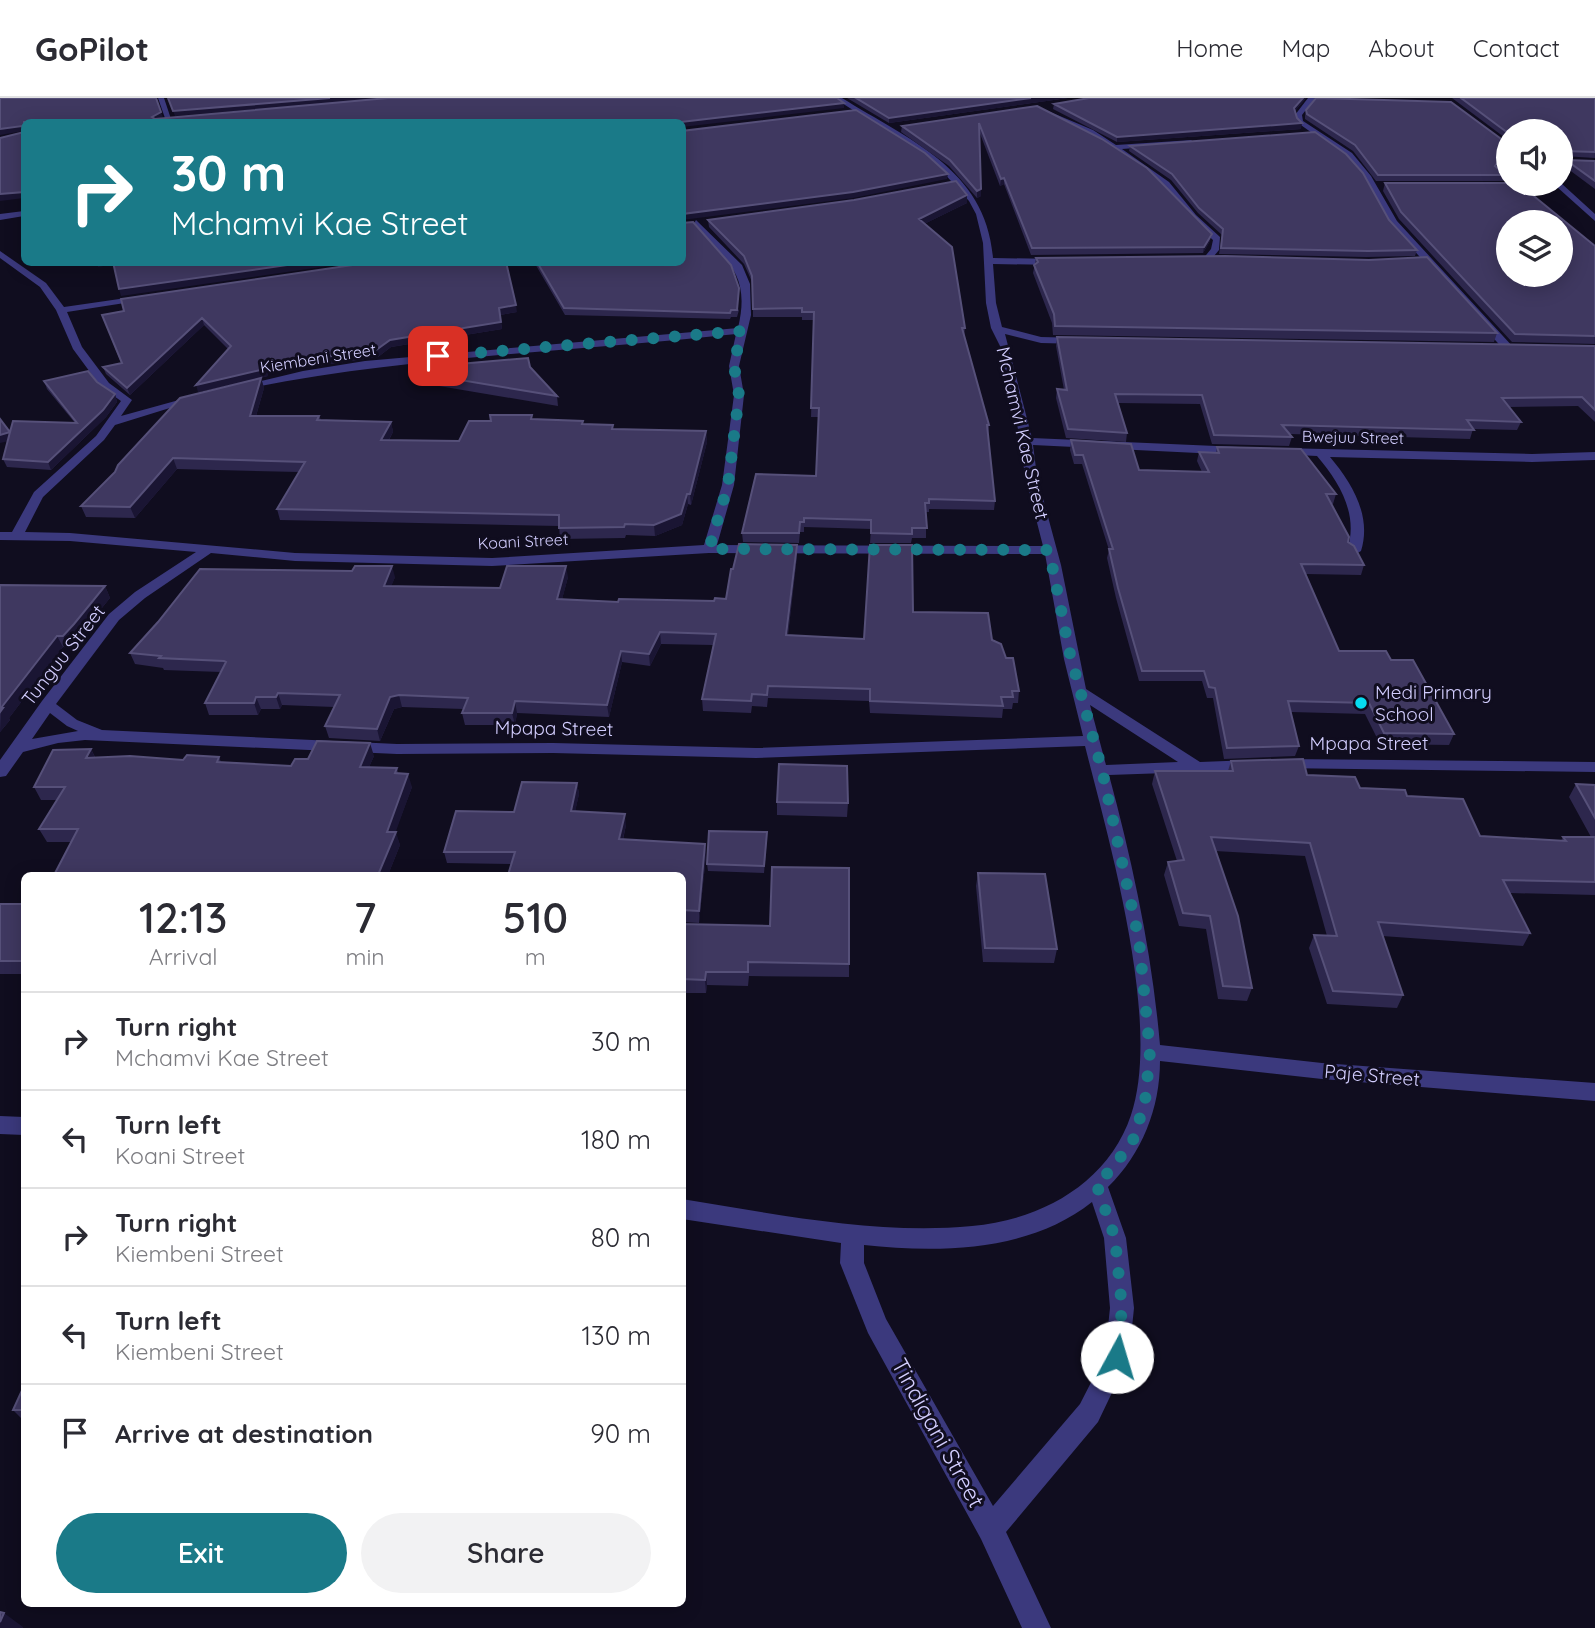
<!DOCTYPE html>
<html lang="en">
<head>
<meta charset="utf-8">
<style>
	body { margin:0; font-family:Quicksand,sans-serif; background:#f2f2f3; color:#2b2b33; height:100vh; display:flex; flex-direction:column; font-size:26px; white-space:nowrap }
	* { box-sizing:border-box; margin:0 }
	p { font-size:23px; color:#7c7c81 }
	.icon { flex:none; width:38px; height:38px; fill:none; stroke:currentColor; stroke-width:2; stroke-linecap:round; stroke-linejoin:round }
	.map { position:relative; flex:1; overflow:hidden }
	.panel { position:absolute; left:21px; top:774px; width:665px; height:735px; display:flex; flex-direction:column; background:#fff; border-radius:10px; box-shadow:0 4px 18px #0003 }
	.panel>* { flex:none }
	.top-card { position:absolute; left:21px; top:21px; width:665px; height:147px; border-radius:10px; box-shadow:0 4px 18px #0003; background:#1a7a88; color:#fff; overflow:hidden }
	.tools { position:absolute; left:1496px; top:21px; display:grid; gap:14px }
	.tools a { display:grid; place-items:center; width:77px; height:77px; border-radius:50%; background:#fff; box-shadow:0 4px 18px #0003; font-size:35px }
	.pin { position:absolute; display:grid; place-items:center; width:60px; height:60px; color:#fff; margin:-30px; border-radius:14px; box-shadow:0 4px 10px #0006 }
	.me { position:absolute; width:77px; margin:-38px; rotate:6deg; stroke-linejoin:round; filter:drop-shadow(0 0 5px #0008) }
	.turn { display:flex; align-items:center; gap:24px; height:147px; padding:0 35px; font-size:32px }
	.turn .icon { width:91px; height:91px; stroke-width:2.5 }
	.turn b { display:block; font-size:49px; line-height:60px }
	.eta { display:flex; justify-content:space-evenly; align-items:center; height:119px; text-align:center }
	.eta b { font-size:42px; font-weight:600; line-height:49px }
	.cta { display:flex; gap:14px; margin-top:auto; padding:14px 35px }
	.cta a { flex:1; height:80px; border-radius:42px; background:#1a7a88; color:#fff; font-size:28px; font-weight:600; line-height:80px; text-align:center }
	.cta a+a { background:#f2f2f3; color:#2b2b33 }
	ul { padding:0; list-style:none }
	li { display:flex; align-items:center; gap:21px; height:98px; padding:0 35px; border-top:2px solid #e1e1e2 }
	li div { flex:1 }
	li b { display:block; font-size:26px }
	li em { font-style:normal }
	header { display:flex; align-items:center; gap:42px; box-sizing:border-box; height:98px; padding:0 35px; background:#fff; border-bottom:2px solid #e1e1e2 }
	header strong { font-size:33px }
	nav { display:flex; gap:38px; margin-inline-start:auto; font-size:24px }
	.map>svg:first-child { display:block }
</style>
</head>
<body>
<header>
<strong>GoPilot</strong>
<nav><a>Home</a><a>Map</a><a>About</a><a>Contact</a></nav>
</header>
<div class="map">
<svg width="1595" height="1530" viewBox="0 0 1595 1530">
	<rect width="100%" height="100%" fill="#100d1f"/>
	<g fill="none" stroke-linecap="round" stroke-linejoin="round">
		<path fill="#3b397d" fill-rule="evenodd" d="M158,0H164L172,24L166,23Z
			M834,0H842C909,42 986,71 993,160L1058,161L1063,164L1058,167L993,166L996,205L1002,229L1041,239L1081,240L1086,243L1081,246L1041,245L1005,236L1032,340L1239,349L1245,353L1239,357L1033,347L1037,378L1061,467L1086,591L1200,664L1252,662L1260,667L1252,672L1109,677C1133,766 1152,855 1160,947L1322,965L1595,985V1003L1322,981L1160,963C1160,1010 1142,1056 1108,1089L1126,1140L1134,1210L1129,1259L1098,1324L1006,1434L1051,1530H1022L981,1441L868,1235L840,1165L841,1145L682,1121V1101C777,1116 876,1137 972,1128C1040,1122 1108,1086 1131,1017C1162,925 1109,743 1085,648L756,660L553,655L397,656L85,642L58,645L23,654L6,678L0,679V662L42,603L109,516L135,494L196,454L70,443L0,442V434H12L34,394L96,338L121,303L101,289L73,251L56,212L40,189L0,160V153L46,185L64,209L147,197L149,199L144,202L67,214L82,249L109,285L132,302L121,318L197,297L202,300L115,327L104,342L43,399L25,434L70,435L295,455L492,460L704,447L722,387L734,297L729,268L736,236C571,254 405,258 241,292L236,289L303,273L365,263L738,230C751,176 727,162 693,127L696,122L742,167L750,186L751,217L739,268L744,297L734,387L717,447L1043,448L1025,378L1019,335L1005,280L1001,250L991,230L986,205L983,145L976,116L969,103L942,73L908,47ZM709,455L1045,456L1064,561L1083,638L756,650L553,645L397,646L102,632L77,622L56,606L119,522L145,500L211,455L295,463L492,468ZM1090,607L1178,664L1106,667ZM50,615L67,628L78,633L32,641ZM1092,1104L1104,1140L1110,1210L1105,1257L1080,1306L993,1408L886,1221L864,1165V1147C940,1155 1029,1154 1092,1104Z
			M1308,0H1315L1302,17L1303,23L1352,55L1371,78L1397,123L1514,250V254H1506L1390,126L1364,79L1346,59L1298,25L1295,17Z
			M1036,8L1093,32L1116,47L1192,42L1189,46L1122,51L1169,84L1196,117L1220,139L1219,152L1209,164H1203L1202,162L1211,151L1213,142L1190,121L1163,88L1138,68L1087,36L1036,10Z
			M1561,85L1595,116V123L1557,89L1498,90L1494,88L1498,86Z
			M24,113V118L0,122V116Z
			M1281,350L1532,356L1595,354V362L1532,364L1330,359C1352,385 1372,418 1361,453L1354,457L1347,453C1359,417 1340,385 1317,358L1277,356L1275,354Z
			M1284,661L1595,664V674L1278,670L1276,666L1278,662Z
			M0,1018L24,1019V1037L0,1036Z"/>
	</g>
	<path fill="#2d274d" d="M847,0H1068L889,25Z
		M1306,0L1295,13L1301,31L1117,44L1053,11L1054,6Z
		M1452,0H1595V60L1562,58L1561,63V33H1508V42Z
		M1037,8L1210,143L1203,155L1031,157L1004,86L1000,88L979,33L981,98L977,100L949,68L901,34L902,28Z
		M1306,12L1508,55L1497,69L1506,77L1504,83H1376L1353,53L1305,21V18Z
		M1130,48L1389,122L1417,152L1415,158L1366,159L1219,156L1222,137L1198,115L1171,82L1129,53Z
		M1566,62L1595,63V91L1564,68Z
		M1385,85L1595,148V246L1512,244L1399,121L1383,93Z
		M967,97V105L924,126L965,230L964,238L989,327L988,336L995,403L994,412L929,411V414H926V440H912L911,445H870L871,431L804,429V434H800L799,445L743,444L742,435L816,378L819,319H811L814,222H802V219H753V186L744,166L709,129L708,122Z
		M1036,160L1497,235L1494,244L1053,237L1052,225L1033,175Z
		M534,164H682L739,212L737,219H731L730,221L565,217Z
		M517,214L500,217L502,231L391,249L378,259L268,275V278L198,294L228,251L204,227L130,297L106,276L103,269L121,265L102,217Z
		M1057,239L1595,248V324L1578,308L1509,309L1521,324L1517,332L1473,331L1470,341L1290,336L1292,339L1289,348L1212,346L1200,306L1118,305L1127,335L1126,344L1066,340L1056,300L1057,291L1064,292L1056,248Z
		M436,278L557,298L558,308L439,288Z
		M261,280L264,290L256,318H319L321,322L391,324L393,334L389,342L459,343L491,323L532,321L583,323V326L613,327V331L706,333L707,344L691,407L688,406L682,427L655,438L626,437L625,440L560,441L559,428L280,422L277,411L299,374L177,371L135,420L86,419L81,408Z
		M44,283L97,284L115,296L117,304L106,319L51,372L7,369L3,361L10,334L75,325L47,291Z
		M1071,342L1139,372L1202,374L1197,363L1199,354L1216,355L1217,349L1336,396L1333,406H1331L1348,444L1364,467L1361,477L1306,476L1339,553L1391,562L1454,636L1449,647L1380,646L1365,616L1291,614L1299,648L1295,658L1224,661L1213,600H1207L1202,583H1139L1116,500L1107,460L1109,452L1082,366H1074L1070,352Z
		M797,458L788,537L864,541L913,514L992,542L1019,593L1018,605H1013L1012,611H1003L1002,620L870,615L869,603L804,601L768,600L767,609L752,608L751,615L703,613L702,601L713,547L661,546L650,568L622,564L609,619L517,615L515,627H465L462,615L463,611L402,609L394,611L380,643L329,640L325,628L334,609L282,607L280,611H261L258,617H209L205,605L221,574L164,572L163,570L135,566L130,555L395,479L391,488L500,490L568,479L562,501L618,504L714,503L726,501Z
		M0,487L105,488L110,500L79,538L68,550L63,549L9,620L10,622L0,634Z
		M91,651L95,659L183,662L219,659L221,664L291,668L308,661L374,658L369,669L397,670L398,675L412,689L395,734L400,747L388,777H54L71,744H47L39,731L57,702H41L34,689Z
		M1231,663L1307,677L1360,690L1407,698L1480,738L1561,743L1563,739H1591L1569,699L1576,686L1595,687V797L1510,795L1530,835L1523,848L1382,838L1403,897L1397,910L1327,906L1309,850L1314,837L1327,838L1305,758L1215,753L1252,890L1247,903L1218,901L1206,831L1179,828L1164,777L1168,764L1177,763L1152,686L1155,673H1228Z
		M577,685L579,696L575,713L626,727L623,742L705,746L706,757L699,825L682,824V777L511,766L447,765L444,754L514,714Z
		M777,704L848,705L847,719L777,717Z
		M767,741L764,775L708,773L707,766Z
		M978,775L1057,851L1054,865L983,864L976,788Z
		M0,806H24V876H0Z
		M682,826L849,866V879L749,878L748,888L707,887L706,895H682Z
		M24,1288V1323L13,1312Z"/>
	<path fill="#1a1533" d="M330,0H395L175,18L173,13Z
		M1031,0H1068L889,25V20Z
		M1303,0H1306L1293,15L1294,10Z
		M844,5V10L682,29V24H681Z
		M161,14L163,19L153,24L152,19Z
		M1302,25L1301,31L1117,44V39Z
		M22,28L24,33L0,37V31Z
		M1508,51V55L1493,74L1495,68Z
		M948,76L947,81L853,100L682,122V116Z
		M1004,80V86L1000,88L1001,81Z
		M981,91V98L977,100V93Z
		M24,94V100L0,103V96Z
		M967,97V105L918,129L919,121Z
		M1212,136L1210,143L1203,155L1204,149Z
		M97,164H113L114,166L98,169Z
		M308,164H356L121,198L119,191Z
		M516,207L517,214L500,217L499,210Z
		M202,220L204,227L130,297L127,290Z
		M501,224L502,231L391,249L378,259L268,275V278L198,294L196,287L266,267L390,242Z
		M261,280L264,290L253,328L250,318Z
		M115,296L117,304L106,319L51,372L48,364Z
		M391,324L393,334L383,352L381,342Z
		M706,333L707,344L691,407L690,396Z
		M10,334L13,342L0,345V337Z
		M173,360L177,371L135,420L130,409Z
		M687,396L688,406L682,427L655,438L654,427Z
		M797,447V458L786,549V537Z
		M392,468L395,479L387,499L384,488Z
		M566,468L568,479L559,513L557,501Z
		M105,488L110,500L79,538L68,550L63,538Z
		M660,534L661,546L650,568L649,556Z
		M57,538L63,549L9,620L10,622L0,634L1,610Z
		M621,553L622,564L609,619L607,607Z
		M278,595L282,607L280,611L276,599Z
		M399,597L402,609L394,611L380,643L377,631L390,599Z
		M256,599L261,611L258,617L254,605Z
		M515,603L517,615L515,627L512,615Z
		M370,645L374,658L363,682L360,669Z
		M91,651L97,664L86,660Z
		M408,676L412,689L391,747L387,734Z
		M577,685L579,696L573,724L571,713Z
		M625,716L626,727L620,753L619,741Z
		M396,734L400,747L388,777H378Z
		M705,746L706,757L699,825V813Z
		M706,874L707,887L706,895L705,882Z
		M4,1515L23,1529V1530H0V1524Z"/>
	<path fill="#3f3860" stroke="#565079" stroke-width="2" fill-rule="evenodd" d="M0,0H156L161,14L152,19L155,21L388,0H837L844,5L681,24H24V34L22,28L0,31Z
		M168,0H330L173,13Z
		M856,0H1031L889,20Z
		M1089,0H1303L1294,10L1297,20L1302,25L1117,39L1054,6Z
		M1316,0L1451,4L1508,46V51L1495,68L1506,77H1378L1355,47L1307,16L1306,12Z
		M1461,0H1595V54L1563,53L1561,55V33H1529L1525,30L1523,33H1508V35Z
		M1037,8L1102,41L1147,70L1212,136L1204,149L1032,150L1004,80L1001,81L979,25L981,91L977,93L950,62L902,28Z
		M856,12L925,55L948,76L853,94L682,116V33Z
		M24,34V94L0,96V40Z
		M1315,34L1346,56L1363,75L1389,122L1417,152L1368,153L1221,150L1223,131L1199,110L1172,76L1130,48Z
		M1566,62L1595,63V83Z
		M956,83L967,97L919,121L952,149L965,230H962L989,327H987L995,403L929,401V405H925L927,430H912V436L871,435V422L804,420V424H800L799,435H742L756,376L816,378L819,310H811L814,214H802V210L753,211L752,178L744,158L708,122L854,102Z
		M1385,85H1508V86H1519L1595,148V238L1515,236L1401,114ZM1508,124H1561V177H1508Z
		M693,124L731,167L739,190L737,212H731L730,215L564,210L537,164H682V125Z
		M1225,158L1369,162L1427,159L1497,235L1055,228L1054,216L1034,167L1038,164L1036,160Z
		M113,164H308L119,191Z
		M373,164H506L516,207L499,210L501,224L390,242L376,252L266,267L265,271L196,287L231,248L202,220L127,290L103,269L122,265L102,217L124,213L121,201Z
		M1057,239L1595,248V312L1582,299L1502,300L1521,324L1467,322L1474,332L1282,327L1292,339L1214,337L1202,297L1115,296L1127,335L1068,331L1057,291L1067,292Z
		M528,260L530,269L557,298L436,278L437,268Z
		M88,273L97,284L115,296L103,312L48,364L3,361L10,334L0,337V321L10,334L13,323L77,325L44,283Z
		M261,280L250,318H319L317,322L391,324L381,342L459,343L469,323H491L490,317H532L531,321L583,323L582,326L613,327L612,331L706,333L690,396H687L681,416L654,427L625,426L624,429L559,430V417L277,411L305,364L173,360L130,409L81,408L115,374L118,367L180,300Z
		M1071,342L1131,346L1139,372L1209,374L1199,354L1219,355L1217,349L1301,351L1336,396H1326L1349,439L1348,444L1354,448L1364,467L1301,466L1339,553H1386L1391,562H1413L1454,636L1384,635L1369,605L1288,603L1299,648L1227,650L1215,590L1209,589L1204,573H1142L1118,490L1109,451H1113L1083,357H1075Z
		M739,446L797,447L786,537L864,541L870,447H912L913,514L988,515L992,542L1001,546L1006,560H1013L1019,593H1012L1013,599H1001L1003,608L870,603V591L804,589L768,588L767,597L752,596L751,603L702,601L716,536L660,534L649,556L621,553L607,607L515,603L512,615H462L468,600L399,597L390,599L377,631L325,628L340,597L278,595L276,599H256L254,605H205L226,564L224,563L159,560L161,558L130,555L158,524L200,471L352,473L355,468H392L384,488L500,490L507,468H566L557,501L618,504L619,501L714,503L715,500L726,501L731,471H733Z
		M0,487L105,488L74,526L63,538H57L1,610H3L0,614Z
		M317,643L370,645L360,669L397,670L395,675L408,676L387,734H396L378,777H54L78,731H39L65,689H34L53,652L91,651L86,660L130,658L183,662L187,657L219,659L217,664L291,668L295,661H308Z
		M1303,661L1307,677L1355,679L1360,690L1405,692L1407,698L1463,701L1480,738L1566,743L1563,739H1595V784L1503,782L1530,835L1378,824L1403,897L1333,893L1314,837L1337,838L1310,745L1211,739L1238,818L1252,890L1223,888L1210,818L1183,815L1168,764L1184,762L1155,673H1233L1231,663Z
		M779,666L847,668L848,705L777,704Z
		M522,684L577,685L571,713L625,716L619,741L705,746L699,813L682,812V777H508L515,754H444L456,713L514,714Z
		M1576,686L1595,687V720Z
		M709,733L767,734L764,768L707,766Z
		M772,769L849,770V866L748,864V874H706L705,882L682,881V826L770,828Z
		M978,775L1045,776L1057,851L985,850Z
		M0,806H24V863H0Z
		M24,1288V1312H13Z
		M0,1514L4,1515L0,1524Z"/>
	<g fill="none" stroke-linecap="round" stroke-linejoin="round">
		<path stroke="#1a7a88" stroke-width="12" stroke-dasharray="0 21.6" d="M438,258L741,233L734,268L739,297L728,387L709,451L1049,452L1070,556L1102,672L1139,842L1150,954L1145,1004L1133,1042L1111,1072L1096,1085L1115,1140L1122,1210L1117,1259"/>
	</g>
	<circle fill="#06dbf0" stroke="#100d1f" stroke-width="2.5" cx="1361" cy="605" r="7"/>
	<g text-anchor="middle" stroke-width="6" stroke-linejoin="round" paint-order="stroke">
		<g font-size="16" fill="#d2cdfe" stroke="#100d1f">
			<text transform="translate(318 260) rotate(-9)" y="6">Kiembeni Street</text>
			<text transform="translate(1353 339) rotate(1)" y="6">Bwejuu Street</text>
			<text transform="translate(523 443) rotate(-3)" y="6">Koani Street</text>
		</g>
		<g font-size="19" fill="#d2cdfe" stroke="#100d1f">
			<text transform="translate(1023 335) rotate(77)" y="7">Mchamvi Kae Street</text>
			<text transform="translate(63 557) rotate(-52)" y="7">Tunguu Street</text>
			<text transform="translate(554 630) rotate(1)" y="7">Mpapa Street</text>
			<text x="1369" y="652">Mpapa Street</text>
			<text transform="translate(1372 977) rotate(5)" y="7">Paje Street</text>
		</g>
		<g font-size="19" fill="#d2cdfe" stroke="#100d1f" text-anchor="start">
			<text x="1375" y="601">Medi Primary<tspan x="1375" dy="22">School</tspan></text>
		</g>
		<g font-size="23" fill="#d2cdfe" stroke="#100d1f">
			<text transform="translate(938 1335) rotate(61)" y="8">Tindigani Street</text>
		</g>
	</g>
</svg>
<div class="tools">
<a><svg class="icon" aria-label="sound" viewBox="0 0 24 24"><path d="M4 9h4l5-4v14l-5-4H4zM17 9q2 3 0 6"/></svg></a>
<a><svg class="icon" aria-label="layers" viewBox="0 0 24 24"><path d="M12 4l9 5-9 5-9-5zM3 14l9 5 9-5"/></svg></a>
</div>
<div class="pin" style="left:438px;top:258px;background:#d93025"><svg class="icon" aria-label="arrive" viewBox="0 0 24 24"><path d="M6 21V4h12l-3 4 3 4H6"/></svg></div>
<svg class="me" style="left:1117px;top:1259px" viewBox="-20 -20 40 40"><circle r="19" fill="#fff"/><path d="M0-13L10 11 0 6-10 11z" fill="#1a7a88"/></svg>
<div class="top-card">
<div class="turn"><svg class="icon" aria-label="right" viewBox="0 0 24 24"><path d="M7 20v-9h11M14 6l5 5-5 5"/></svg><div><b>30 m</b>Mchamvi Kae Street</div></div>
</div>
<section class="panel">
<div class="eta">
<div><b>12:13</b><p>Arrival</p></div>
<div><b>7</b><p>min</p></div>
<div><b>510</b><p>m</p></div>
</div>
<ul>
<li><svg class="icon" aria-label="right" viewBox="0 0 24 24"><path d="M7 20v-9h11M14 6l5 5-5 5"/></svg><div><b>Turn right</b><p>Mchamvi Kae Street</p></div><em>30 m</em></li>
<li><svg class="icon" aria-label="left" viewBox="0 0 24 24"><path d="M17 20v-9H6M10 6l-5 5 5 5"/></svg><div><b>Turn left</b><p>Koani Street</p></div><em>180 m</em></li>
<li><svg class="icon" aria-label="right" viewBox="0 0 24 24"><path d="M7 20v-9h11M14 6l5 5-5 5"/></svg><div><b>Turn right</b><p>Kiembeni Street</p></div><em>80 m</em></li>
<li><svg class="icon" aria-label="left" viewBox="0 0 24 24"><path d="M17 20v-9H6M10 6l-5 5 5 5"/></svg><div><b>Turn left</b><p>Kiembeni Street</p></div><em>130 m</em></li>
<li><svg class="icon" aria-label="arrive" viewBox="0 0 24 24"><path d="M6 21V4h12l-3 4 3 4H6"/></svg><div><b>Arrive at destination</b></div><em>90 m</em></li>
</ul>
<div class="cta"><a>Exit</a><a>Share</a></div>
</section>
</div>
</body>
</html>
